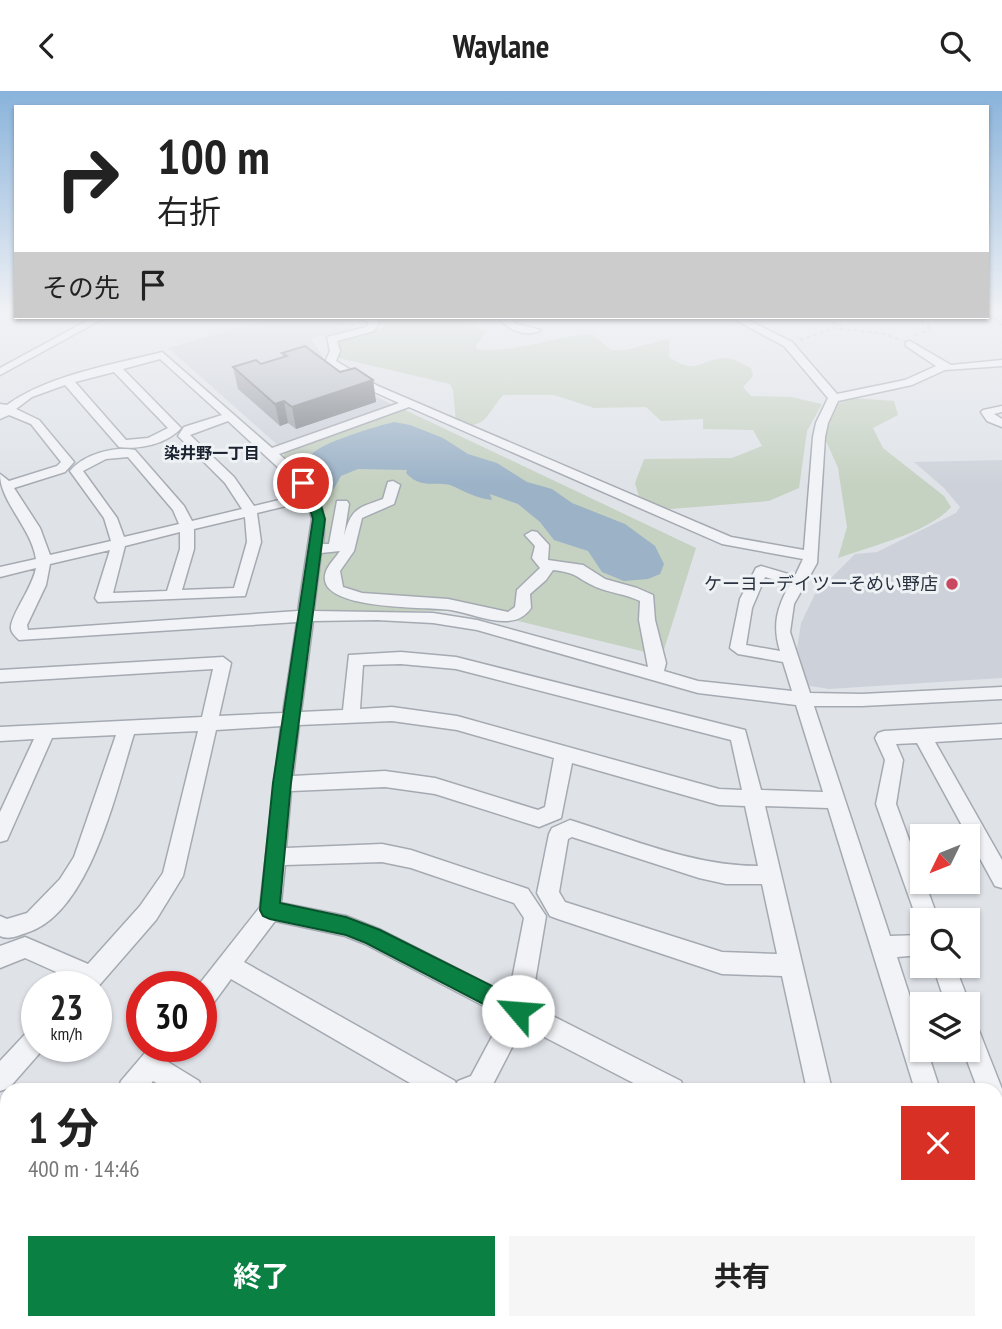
<!DOCTYPE html>
<html lang="ja">
<head>
<meta charset="utf-8">
<style>
	body { margin:0; font-family:"PT Sans Narrow","Noto Sans JP",sans-serif; background:#f6f6f6; color:#222; height:100vh; display:flex; flex-direction:column; font-size:26px; white-space:nowrap }
	* { box-sizing:border-box; margin:0 }
	p { font-size:23px; color:#767676 }
	.icon { flex:none; width:38px; height:38px; fill:none; stroke:currentColor; stroke-width:2; stroke-linecap:round; stroke-linejoin:round }
	.map { position:relative; flex:1; overflow:hidden }
	.drawer { position:absolute; left:0px; top:992px; width:1003px; height:247px; display:flex; flex-direction:column; background:#fff; border-radius:21px 21px 0 0; box-shadow:0 2px 5px #0004 }
	.drawer>* { flex:none }
	.banner { position:absolute; left:14px; top:14px; width:975px; height:214px; border-radius:0px; box-shadow:0 2px 5px #0004; background:#fff; color:#222; overflow:hidden }
	.needle { width:46px; rotate:227deg }
	.controls { position:absolute; left:910px; top:733px; display:grid; gap:14px }
	.controls a { display:grid; place-items:center; width:70px; height:70px; border-radius:0px; background:#fff; box-shadow:0 2px 5px #0004; font-size:35px }
	.speed { position:absolute; left:21px; top:880px; display:flex; gap:14px; font-size:35px; font-weight:700; text-align:center }
	.speed>* { display:grid; place-content:center; width:91px; height:91px; border-radius:50%; background:#fff; box-shadow:0 2px 5px #0004; line-height:1 }
	.speed small { font-size:18px; font-weight:400 }
	.speed .limit { border:10px solid #d22; background:#fff; color:#111 }
	.pin { position:absolute; display:grid; place-items:center; width:60px; height:60px; color:#fff; margin:-30px; border:4px solid #fff; border-radius:50%; box-shadow:0 2px 7px #0007 }
	.me { position:absolute; width:77px; margin:-38px; rotate:297deg; stroke-linejoin:round; filter:drop-shadow(0 0 5px #0008) }
	.turn { display:flex; align-items:center; gap:24px; height:147px; padding:0 28px; font-size:32px }
	.turn .icon { width:91px; height:91px; stroke-width:2.5 }
	.turn b { display:block; font-size:49px; line-height:60px }
	.then { display:flex; align-items:center; height:66px; padding:0 28px; background:#0003; gap:14px; font-size:26px }
	.round { display:grid; place-items:center; flex:none; width:74px; height:74px; border-radius:0px; background:#f6f6f6 }
	.head { display:flex; align-items:center; justify-content:space-between; height:119px; padding:0 28px }
	h1 { font-size:42px; font-weight:700; line-height:52px }
	.primary-button { display:flex; gap:14px; margin-top:auto; padding:14px 28px }
	.primary-button a { flex:1; height:80px; border-radius:0px; background:#0b8043; color:#fff; font-size:28px; font-weight:700; line-height:80px; text-align:center }
	.primary-button a+a { background:#f6f6f6; color:#222 }
	header { display:flex; justify-content:space-between; align-items:center; height:91px; padding:0 28px; background:#fff; font-size:32px; font-weight:700 }
	.map>svg:first-child { display:block }
</style>
</head>
<body>
<header><svg class="icon" aria-label="back" viewBox="0 0 24 24"><path d="M15 5l-7 7 7 7"/></svg>Waylane<svg class="icon" aria-label="search" viewBox="0 0 24 24"><circle cx="10" cy="10" r="6"/><path d="M15 15l6 6"/></svg></header>
<div class="map">
<svg width="1002" height="1238" viewBox="0 0 1002 1238">
	<rect width="100%" height="100%" fill="#dfe3e8"/>
	<path fill="#cdd2da" d="M276,226H322L356,234L346,240L311,247L323,266L321,272L329,282L395,315L280,356L168,257Z
		M1002,369V587L829,598L804,594L797,558L801,532L815,503L855,463L877,461L956,422L960,416L944,397L914,371Z"/>
	<path fill="#c5d1c1" d="M356,226H456L487,241L476,254L477,258C516,263 552,245 592,243L611,259H625L669,248V266C697,285 698,269 724,267C733,267 743,273 751,277L753,285L743,296L751,305L791,306L822,313L807,340L799,397L769,410L670,418L648,413L639,406L635,392L644,368L732,367L762,355L753,339L703,338V328L661,330L646,316L594,317L554,304H503C486,324 485,340 456,332L453,299L450,293L339,267L336,249L384,237V234Z
		M852,307L894,310L898,324L873,337L883,357L944,405L951,416C930,441 869,456 838,467L847,436L838,377L823,343L822,319Z
		M403,318L696,457L662,565L518,530L455,520H316L325,428L316,401L283,367L285,361Z"/>
	<path fill="#9bb2c7" d="M394,331L410,334L443,347L468,363L497,372L527,391L552,398L572,412L625,433L655,455L664,473L660,483L648,488L624,490L602,481L588,460L554,449L540,431L518,413L490,403L492,409C479,408 465,401 455,396C439,388 422,400 406,382L407,379L358,378L341,385L333,399L317,385L320,383L311,364C320,352 377,335 394,331Z"/>
	<g fill="none" stroke-linecap="round" stroke-linejoin="round">
		<defs>
			<path id="minor" d="M990,222H1000L1002,233Z
				M94,226H106L0,284V277Z
				M354,226H370L380,230L374,240L337,250L340,260L336,270L378,295L731,446L804,459L813,346L816,332L828,307L784,255L730,226H742L792,251L837,303L905,289L936,275L906,255V251L910,250L951,274L1002,269V275L945,279L912,294L838,310L828,332L825,346L817,472L794,513L790,541L810,602L862,603L1002,596V608L862,615H814L890,845L922,844V864L897,866L922,943V959H927L940,999H915L828,717L765,715L832,999H807L782,885L722,883L558,828L550,825L537,802L549,743L552,737L570,729C631,748 694,775 758,775L745,715L719,714L572,672L561,727L539,736L435,703L385,696L291,700L286,757L382,753L411,759L528,798L546,825L531,914L681,990L684,999H647L523,935L490,999H422L231,888L209,918L201,921V896H197L260,816L281,635L216,639L183,785L156,829L96,898L72,896L74,889L25,867L0,877V855L25,846L88,873L140,815L163,782L198,640L134,643C116,700 90,823 26,842C17,845 9,849 0,845V825L7,828L27,822L60,788L74,766L116,644L52,647L7,749L0,751V721L34,648L0,650V636L202,626L213,578L0,591V579L223,566L231,572L219,625L283,622L297,531L19,549C15,545 10,541 11,535C13,521 32,497 36,477L0,486V476L36,468C31,436 0,411 0,383L9,390L57,375L61,371L31,333L9,324L0,328V313L7,314C48,284 112,274 162,261L272,357L399,312L370,299L325,271L330,260L327,246L366,236L369,231ZM160,268L222,324L184,336L178,345L225,392L242,418L192,430L184,415L135,359C114,355 84,363 70,380L104,427L111,450L50,464L40,437L14,397L65,381L74,371L39,329L16,318L32,306L65,294L119,356C139,359 167,353 181,337L123,278ZM114,281L168,337L148,347L126,349L75,291ZM409,316L722,453L803,468L795,485L761,475L756,477L740,508L730,557L738,563L783,571L792,600L698,590L664,580L666,572L655,529L653,504L637,497L605,488L583,474L548,469L549,454L537,441L532,440L525,444L535,455L532,467L540,477L517,499L515,516L508,521L448,508L362,502L343,496L340,480L354,460L362,427L394,413L400,394L393,390L388,391L383,408C357,417 351,418 344,445L349,413L347,410H337L329,453H323C329,405 313,394 279,363ZM228,330L298,395L304,403L254,415L234,386L190,344ZM128,366L173,419L179,433L124,446L117,427L83,380L106,368ZM307,410L312,428L298,520L28,539L27,534L46,494L50,473L110,459L95,507L98,511L245,505L261,451L257,422ZM245,426L247,451L234,497L182,499L194,458V438ZM180,441V458L167,500L113,502L125,455ZM340,460C336,466 330,472 327,478C307,521 429,515 451,519C476,523 514,543 531,517L530,503L546,489L553,479C579,482 576,487 596,496C610,502 626,503 640,510L639,529L648,576L477,529L433,522L314,520L321,462ZM765,486L790,493C777,516 772,534 780,560L746,554L752,517ZM377,529L433,532L477,539L698,602L796,614L823,701L761,699L745,639L456,566L401,561L349,564L343,619L301,621L313,530ZM401,573L456,578L731,649L742,699L719,698L457,625L392,616L360,618L363,574ZM392,630L457,639L554,667L545,716L538,719L435,687L385,680L293,685L299,634ZM572,746L699,787L726,793H762L777,863L722,861L565,811L559,801L568,748ZM382,771L411,777L514,812L524,827L509,904L381,839L346,825L281,812L285,774ZM275,830L345,845L365,853L503,925L471,985L458,990L456,994L455,990L244,871Z
				M498,226H508L516,233L541,239C527,247 507,239 498,226Z
				M1002,315V321L994,323L1002,328V336L987,330L981,321L983,319Z
				M1002,633V647L935,651L1002,769V797L995,795L917,652L896,653L903,669L896,713L939,830H922L920,837L876,713L885,669L875,647L878,642L884,640Z
				M933,875H955L970,914L968,919V914H946Z
				M968,928L976,932L1002,998V1046L996,1043V999H978L963,959H968Z
				M37,935V956H45L9,997L0,1000V970L29,939Z
				M150,956H177L168,971L199,990L202,999H168L153,990L146,999H118L121,990Z
				M996,1141L1002,1142V1170L996,1169Z
				M7,1144V1178L0,1181V1147Z
				M43,1232H75L72,1238H40Z
				M263,1232H298L301,1238H266Z
				M343,1232H373L370,1238H340Z
				M540,1232H577L580,1238H543Z
				M775,1232H805L804,1238H774Z
				M962,1232H992L993,1238H963Z"/>
		</defs>
		<use href="#minor" stroke="#a5aab2" stroke-width="3"/>
		<path stroke="#bec1c6" stroke-width="2" stroke-dasharray="3.5 3.5" stroke-linecap="butt" d="M832,232L845,236
			M915,244L932,238L917,226
			M800,249L834,237L880,242L902,249"/>
		<use href="#minor" fill="#f2f3f6" fill-rule="evenodd"/>
	</g>
	<path fill="#9da2a9" d="M282,262L340,281L373,289L376,311L296,338L288,332L280,335L238,298L233,276L261,273L283,266Z"/>
	<path fill="#808489" d="M373,289L376,311L296,338L292,316Z
		M284,310L288,332L280,335L275,313Z"/>
	<path fill="#b7bcc4" stroke="#808489" stroke-width="2" d="M305,255L340,281L355,277L373,289L292,316L284,310L275,313L233,276L256,269L261,273L287,265L282,262Z"/>
	<linearGradient id="sky" x2="0" y2="1"><stop stop-color="#89b3db"/><stop offset="0.56" stop-color="#f1f2f5"/><stop offset="1" stop-color="#f1f2f5" stop-opacity="0"/></linearGradient>
	<rect width="1002" height="395" fill="url(#sky)"/>
	<path fill="#0b8043" stroke="#07532c" stroke-width="2" d="M299,389H307L318,405L325,428L291,692L280,812L346,826L380,839L526,912L529,920L526,928L518,931L366,852L346,844L270,828L263,825L260,819L273,692L313,428L306,405L297,392Z"/>
	<circle fill="#c94860" stroke="#eef2f5" stroke-width="2.5" cx="952" cy="493" r="7"/>
	<g text-anchor="middle" stroke-width="6" stroke-linejoin="round" paint-order="stroke">
		<g font-size="16" font-weight="bold" fill="#1b222f" stroke="#eef2f5">
			<text x="212" y="368">染井野一丁目</text>
		</g>
		<g font-size="18" fill="#29313e" stroke="#eef2f5" text-anchor="end">
			<text x="938" y="499">ケーヨーデイツーそめい野店</text>
		</g>
	</g>
</svg>
<div class="controls">
<a><svg class="needle" viewBox="-14 -14 28 28"><path d="M0-13l5 13h-10z" fill="#e53935"/><path d="M0 13l5-13h-10z" fill="#767676"/></svg></a>
<a><svg class="icon" aria-label="search" viewBox="0 0 24 24"><circle cx="10" cy="10" r="6"/><path d="M15 15l6 6"/></svg></a>
<a><svg class="icon" aria-label="layers" viewBox="0 0 24 24"><path d="M12 4l9 5-9 5-9-5zM3 14l9 5 9-5"/></svg></a>
</div>
<div class="speed"><div>23<small>km/h</small></div><div class="limit">30</div></div>
<div class="pin" style="left:303px;top:392px;background:#d93025"><svg class="icon" aria-label="arrive" viewBox="0 0 24 24"><path d="M6 21V4h12l-3 4 3 4H6"/></svg></div>
<svg class="me" style="left:518px;top:920px" viewBox="-20 -20 40 40"><circle r="19" fill="#fff"/><path d="M0-13L10 11 0 6-10 11z" fill="#0b8043"/></svg>
<div class="banner">
<div class="turn"><svg class="icon" aria-label="right" viewBox="0 0 24 24"><path d="M7 20v-9h11M14 6l5 5-5 5"/></svg><div><b>100 m</b>右折</div></div>
<div class="then">その先<svg class="icon" aria-label="arrive" viewBox="0 0 24 24"><path d="M6 21V4h12l-3 4 3 4H6"/></svg></div>
</div>
<section class="drawer">
<div class="head"><div><h1>1 分</h1><p>400 m · 14:46</p></div><a class="round" style="background:#d93025;color:#fff"><svg class="icon" aria-label="close" viewBox="0 0 24 24"><path d="M6 6l12 12M18 6L6 18"/></svg></a></div>
<div class="primary-button"><a>終了</a><a>共有</a></div>
</section>
</div>
</body>
</html>
